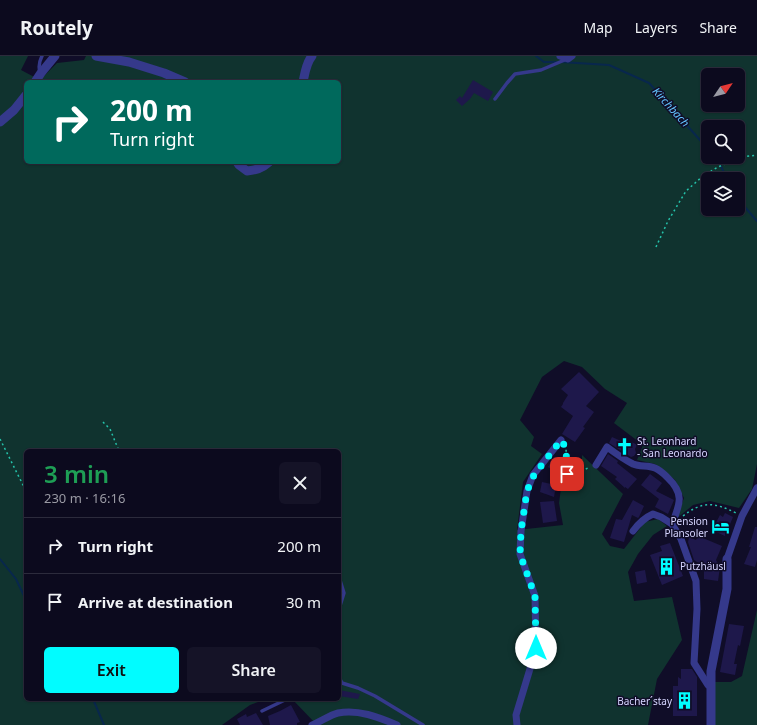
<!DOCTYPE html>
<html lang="en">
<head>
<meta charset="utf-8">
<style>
	body { margin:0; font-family:"Noto Sans",sans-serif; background:#151327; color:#f1f3f6; height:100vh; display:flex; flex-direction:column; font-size:15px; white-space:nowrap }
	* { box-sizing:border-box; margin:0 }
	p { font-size:13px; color:#9a9aa4 }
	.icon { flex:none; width:22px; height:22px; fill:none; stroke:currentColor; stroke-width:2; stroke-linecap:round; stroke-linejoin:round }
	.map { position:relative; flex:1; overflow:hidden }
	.panel { position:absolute; left:24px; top:393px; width:317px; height:252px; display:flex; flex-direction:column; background:#0c0a1e; border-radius:6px; box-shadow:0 1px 3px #0004,0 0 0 1px #2c2b3c }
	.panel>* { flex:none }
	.hud { position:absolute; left:24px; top:24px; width:317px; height:84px; border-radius:6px; box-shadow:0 1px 3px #0004,0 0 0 1px #2c2b3c; background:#00695c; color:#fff; overflow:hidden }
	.needle { width:26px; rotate:55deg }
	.tools { position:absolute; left:701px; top:12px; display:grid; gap:8px }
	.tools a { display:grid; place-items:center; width:44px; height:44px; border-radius:6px; background:#0c0a1e; box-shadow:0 1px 3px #0004,0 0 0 1px #2c2b3c; font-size:20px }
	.pin { position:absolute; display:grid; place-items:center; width:34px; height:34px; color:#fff; margin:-17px; border-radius:8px; box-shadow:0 2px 6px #0006 }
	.me { position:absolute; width:44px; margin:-22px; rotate:0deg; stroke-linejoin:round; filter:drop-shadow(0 0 3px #0008) }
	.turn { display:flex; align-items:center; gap:14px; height:84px; padding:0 20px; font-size:18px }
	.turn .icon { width:52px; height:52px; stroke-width:2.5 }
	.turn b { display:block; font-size:28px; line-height:34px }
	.round { display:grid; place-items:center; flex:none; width:42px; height:42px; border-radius:6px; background:#151327 }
	.head { display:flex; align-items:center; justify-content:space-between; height:68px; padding:0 20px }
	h1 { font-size:24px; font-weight:600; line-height:30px; color:#1e9e55 }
	.action { display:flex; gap:8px; margin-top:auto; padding:8px 20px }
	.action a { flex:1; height:46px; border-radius:6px; background:#01fcff; color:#111; font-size:16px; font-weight:600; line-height:46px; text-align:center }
	.action a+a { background:#151327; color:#f1f3f6 }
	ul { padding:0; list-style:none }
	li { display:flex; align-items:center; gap:12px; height:56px; padding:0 20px; border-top:1px solid #2c2b3c }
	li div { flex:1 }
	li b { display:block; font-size:15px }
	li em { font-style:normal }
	header { display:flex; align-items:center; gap:24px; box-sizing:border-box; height:56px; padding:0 20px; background:#0c0a1e; border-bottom:1px solid #2c2b3c }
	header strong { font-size:19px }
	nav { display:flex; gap:22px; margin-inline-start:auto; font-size:14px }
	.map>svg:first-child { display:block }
</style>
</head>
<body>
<header>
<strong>Routely</strong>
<nav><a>Map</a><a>Layers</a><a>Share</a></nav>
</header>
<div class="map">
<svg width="757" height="669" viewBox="0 0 757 669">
	<rect width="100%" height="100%" fill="#100d28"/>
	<path fill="#10332f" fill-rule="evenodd" d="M0,0H28L21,14L40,24L57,7L84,4L86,0H757V408L752,433L739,452L710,445L693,449L676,463L684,442L675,424L655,408L637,404L643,389L614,367L627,347L605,333L582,311L564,305L542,321L520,364L534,381L531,390L542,398L523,426L517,474L563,469L559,447L562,425L582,415V399L623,438L602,478L610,490L624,493L645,466L658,463L667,470L653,479L638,498L628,516L634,545L672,541L682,584L657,623L648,669H315L316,668L292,643H339V395H26V643H266L250,649L222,669H0ZM708,19H738V49H708ZM26,26H339V106H26ZM708,71H738V101H708ZM708,123H738V153H708Z
		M757,554V669H714L715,626H731L742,620Z"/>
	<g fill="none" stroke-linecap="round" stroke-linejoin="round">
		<path stroke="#08274d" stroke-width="2" d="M536,0L544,6H556
			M561,6L609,9L649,27L708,93
			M715,101L718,104L727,123
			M738,143L757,165
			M0,503L16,523L26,544
			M93,643L104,669"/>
	</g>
	<path fill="#1e184b" d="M473,24L493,36L488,45L474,37L470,43L462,50L456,44L460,40L462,42Z
		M579,316L599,336L586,350L594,356L583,371L585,372L575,386L562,378L573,360L561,351L563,348V347L568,339L561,333Z
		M612,381L630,389L632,386L637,389L635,393L636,397L634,400L631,401L609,387Z
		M608,398L618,405L617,407L637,423L628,433L625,431V432L615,423L617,421L601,410Z
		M554,401L567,410L561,419L548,411Z
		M650,418L662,427L656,435L674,444L668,458L655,451L659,443L641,429Z
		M542,426L556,429L554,441L540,436Z
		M633,444L644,450L639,461L638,462L632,459L624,486L610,482L616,463L622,464Z
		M554,445L557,465L543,467L540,446Z
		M725,457L733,461L725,480L712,474L720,459L723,461Z
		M755,471H757V504L755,511L744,508L751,491H749Z
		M698,480L722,490L716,504L720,511L718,525L704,523V515L699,513L700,508L694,504L688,486L689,481L696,484Z
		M670,487L683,520L662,529L650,499L662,495L660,490Z
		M645,514L647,526L637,528L635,516Z
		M729,568L744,570L740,590L738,589L734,608H737L735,619L720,616Z
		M681,613H692L697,621V660H673V630H678V621L681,623Z
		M339,634L360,638L358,643L339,640Z
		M291,649L300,666L297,667V669H270L268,660L280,655Z
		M256,657L263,669H240L237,663L246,658L247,661Z"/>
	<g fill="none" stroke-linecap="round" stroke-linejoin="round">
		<path stroke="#25c3ab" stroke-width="1.5" stroke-dasharray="2 3" stroke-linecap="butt" d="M656,191L668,165L686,135L703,120L718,111L742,101L757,99
			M103,366L110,373L119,395
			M0,383L26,435
			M565,389L566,392L567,418L571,420L590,411
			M683,460C702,445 714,446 736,457"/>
		<path stroke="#35398b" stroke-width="3.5" d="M40,16C38,10 39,6 42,0
			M495,43L507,27L515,18L541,14L567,3
			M339,521L344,537L339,553
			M339,621L342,627L358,632L375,640L423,669
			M262,655L287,643"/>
		<path stroke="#35398b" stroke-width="7" d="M560,0L568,3L572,0
			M596,409L607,391C615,397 625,404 633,408C640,411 648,409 655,412C660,414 663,417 667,421C685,438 680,448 672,468
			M633,475C639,467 644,462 653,458L661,461L672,468L681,483L696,525L697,553L694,607L708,629L711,631
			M727,503L742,460L757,432
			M312,669C320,666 330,659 338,657C358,653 378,661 397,669
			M517,669L516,659L536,593L535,540L520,498L521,475L527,435L533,419L561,384"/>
		<path stroke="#35398b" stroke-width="9" d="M96,0L129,6L164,17L185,26
			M35,26L41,17L55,0
			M303,26C305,17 306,7 312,0
			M0,66L14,54L26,39
			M237,106L239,109L247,115C256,114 261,113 269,106
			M711,669V615L727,533V503"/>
	</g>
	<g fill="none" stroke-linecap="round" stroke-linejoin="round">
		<path stroke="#01fcff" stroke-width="7" stroke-dasharray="0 12.6" d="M536,592L535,540L520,498L521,475L527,435L534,419L561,384L566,392L567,418"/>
	</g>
	<defs>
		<symbol id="church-bare" viewBox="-9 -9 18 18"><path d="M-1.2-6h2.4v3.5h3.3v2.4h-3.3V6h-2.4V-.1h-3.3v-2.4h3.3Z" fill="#01fcff" stroke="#100d28" stroke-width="2.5" paint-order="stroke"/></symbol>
		<symbol id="hotel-bare" viewBox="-9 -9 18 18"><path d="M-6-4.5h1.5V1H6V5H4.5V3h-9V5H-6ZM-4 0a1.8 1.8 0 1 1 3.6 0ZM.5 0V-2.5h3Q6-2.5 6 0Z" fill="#01fcff" stroke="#100d28" stroke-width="2.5" paint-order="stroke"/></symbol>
		<symbol id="building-bare" viewBox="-9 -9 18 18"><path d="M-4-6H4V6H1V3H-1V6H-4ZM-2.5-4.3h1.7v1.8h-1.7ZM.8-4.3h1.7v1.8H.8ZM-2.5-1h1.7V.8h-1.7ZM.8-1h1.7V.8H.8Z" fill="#01fcff" stroke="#100d28" stroke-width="2.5" paint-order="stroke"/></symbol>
	</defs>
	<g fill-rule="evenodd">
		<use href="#church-bare" x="612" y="378" width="25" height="25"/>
		<use href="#hotel-bare" x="708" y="458" width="25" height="25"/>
		<use href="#building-bare" x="654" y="498" width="25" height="25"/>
		<use href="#building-bare" x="672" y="632" width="25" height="25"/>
	</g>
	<g text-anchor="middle" stroke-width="3" stroke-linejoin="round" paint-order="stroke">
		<g font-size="10" fill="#d6d5ff" stroke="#100d28" text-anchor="start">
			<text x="637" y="389">St. Leonhard<tspan x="637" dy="12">- San Leonardo</tspan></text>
			<text x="708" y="469" text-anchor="end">Pension<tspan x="708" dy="12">Plansoler</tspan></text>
			<text x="680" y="514">Putzhäusl</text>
			<text x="672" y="649" text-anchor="end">Bacher´stay</text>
		</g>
		<g font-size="11" font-style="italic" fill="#63c5ff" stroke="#100d28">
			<text transform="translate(671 51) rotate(48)" y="4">Kirchbach</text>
		</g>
	</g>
</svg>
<div class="tools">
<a><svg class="needle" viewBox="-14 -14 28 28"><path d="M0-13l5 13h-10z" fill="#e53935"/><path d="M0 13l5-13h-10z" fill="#9a9aa4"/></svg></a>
<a><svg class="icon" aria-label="search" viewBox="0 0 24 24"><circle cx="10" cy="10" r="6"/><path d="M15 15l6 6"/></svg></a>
<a><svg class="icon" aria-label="layers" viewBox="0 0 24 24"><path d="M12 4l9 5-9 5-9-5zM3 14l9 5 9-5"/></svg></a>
</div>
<div class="pin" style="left:567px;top:418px;background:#d93025"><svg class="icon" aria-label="arrive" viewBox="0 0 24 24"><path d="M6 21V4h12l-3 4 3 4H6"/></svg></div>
<svg class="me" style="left:536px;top:592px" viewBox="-20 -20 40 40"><circle r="19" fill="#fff"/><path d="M0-13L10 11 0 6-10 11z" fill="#01fcff"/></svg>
<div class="hud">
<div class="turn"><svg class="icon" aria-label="right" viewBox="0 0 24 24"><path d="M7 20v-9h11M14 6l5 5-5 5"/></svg><div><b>200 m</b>Turn right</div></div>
</div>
<section class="panel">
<div class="head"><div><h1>3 min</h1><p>230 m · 16:16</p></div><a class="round"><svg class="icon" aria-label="close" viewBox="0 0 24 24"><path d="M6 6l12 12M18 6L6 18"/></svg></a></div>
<ul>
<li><svg class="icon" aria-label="right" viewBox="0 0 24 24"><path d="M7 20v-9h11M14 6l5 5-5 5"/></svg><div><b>Turn right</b></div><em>200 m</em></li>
<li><svg class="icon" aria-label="arrive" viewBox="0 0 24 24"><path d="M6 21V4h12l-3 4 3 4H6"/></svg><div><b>Arrive at destination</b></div><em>30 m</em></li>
</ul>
<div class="action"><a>Exit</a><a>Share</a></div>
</section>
</div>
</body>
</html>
